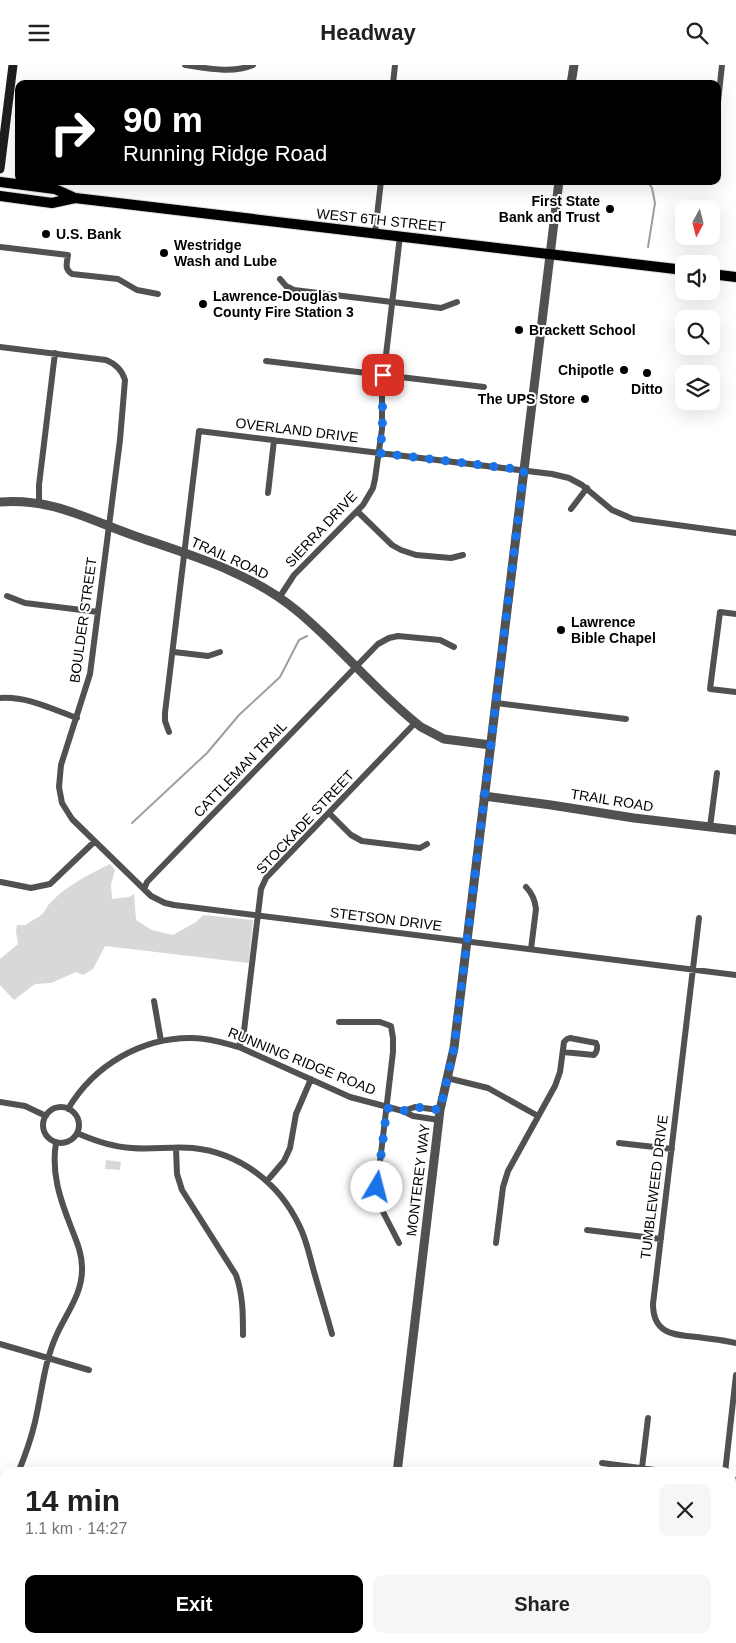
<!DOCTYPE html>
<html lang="en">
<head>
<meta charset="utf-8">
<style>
	body { margin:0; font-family:Arial,sans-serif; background:#f6f6f6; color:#202124; height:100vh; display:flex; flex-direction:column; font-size:19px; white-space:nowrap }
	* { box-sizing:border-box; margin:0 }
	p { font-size:16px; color:#757577 }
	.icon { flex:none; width:28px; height:28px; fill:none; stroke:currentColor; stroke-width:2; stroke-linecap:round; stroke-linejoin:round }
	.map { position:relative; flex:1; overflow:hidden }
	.sheet { position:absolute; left:0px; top:1402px; width:736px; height:176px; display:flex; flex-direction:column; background:#fff; border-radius:15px 15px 0 0; box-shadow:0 5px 20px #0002 }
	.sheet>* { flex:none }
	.top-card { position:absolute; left:15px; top:15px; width:706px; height:105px; border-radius:10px; box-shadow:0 5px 20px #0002; background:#000; color:#fff; overflow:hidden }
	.needle { width:32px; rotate:187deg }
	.tools { position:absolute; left:675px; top:135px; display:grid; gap:10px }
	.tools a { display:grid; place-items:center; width:45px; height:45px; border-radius:10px; background:#fff; box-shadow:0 5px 20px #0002; font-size:25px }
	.pin { position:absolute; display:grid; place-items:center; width:42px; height:42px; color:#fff; margin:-21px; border-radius:10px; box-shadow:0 2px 8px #0006 }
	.me { position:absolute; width:55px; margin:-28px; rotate:8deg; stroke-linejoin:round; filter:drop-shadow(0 0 4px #0008) }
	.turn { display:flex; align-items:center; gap:18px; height:105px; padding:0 25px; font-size:22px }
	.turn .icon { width:65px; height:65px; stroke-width:2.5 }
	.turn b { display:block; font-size:35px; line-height:42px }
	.round { display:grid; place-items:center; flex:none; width:52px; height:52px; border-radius:10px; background:#f6f6f6 }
	.head { display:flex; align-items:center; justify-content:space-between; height:85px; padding:0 25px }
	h1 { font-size:30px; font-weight:700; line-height:38px }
	.button { display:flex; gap:10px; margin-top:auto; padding:10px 25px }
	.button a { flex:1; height:58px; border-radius:10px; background:#000; color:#fff; font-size:20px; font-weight:700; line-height:58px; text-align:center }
	.button a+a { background:#f6f6f6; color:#202124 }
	header { display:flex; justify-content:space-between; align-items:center; height:65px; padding:0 25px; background:#fff; font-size:22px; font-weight:700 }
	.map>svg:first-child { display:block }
</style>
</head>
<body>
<header><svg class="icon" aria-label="menu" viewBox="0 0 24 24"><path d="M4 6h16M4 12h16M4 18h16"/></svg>Headway<svg class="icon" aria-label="search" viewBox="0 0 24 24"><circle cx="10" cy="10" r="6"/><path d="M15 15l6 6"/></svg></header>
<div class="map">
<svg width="736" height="1578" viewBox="0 0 736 1578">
	<rect width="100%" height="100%" fill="#fff"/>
	<path fill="#d8d8d8" d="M110,799L115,805L111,820L112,834L129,832L134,829L136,855L152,865L173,870L196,857L203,850L253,855L249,898L105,881L93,904L83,910L76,907L51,918L35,919L14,935L0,920V894L18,879L16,866L17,860H26C31,855 37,854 42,849C46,846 47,840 51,837C67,820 90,809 110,799Z
		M106,1095L121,1097L120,1105L105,1104Z"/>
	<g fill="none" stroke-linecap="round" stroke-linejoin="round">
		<path stroke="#9f9f9f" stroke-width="2" d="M647,116L652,123L655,138L648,182
			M132,758L207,688L239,650L280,612L299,575L307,571"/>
		<defs>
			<path id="primary" d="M0,117L55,124L75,133L684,205
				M0,131L52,138L75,133
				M711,209L736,212"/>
		</defs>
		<use href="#primary" stroke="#dbdbdb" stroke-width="12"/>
		<path stroke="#515151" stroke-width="6" d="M185,0C206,3 232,9 253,0
			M393,19L395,0
			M718,37L722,0
			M375,168L381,116
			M0,182L68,190C67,198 64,204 72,209L118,214L137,225L158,229
			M280,214L286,221L294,225L441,243L457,237
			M0,282L106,295C116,299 122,305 125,315L120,375L90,609L61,700L59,722L62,738L72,754L151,831L165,838L174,840L736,910
			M266,296L484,322
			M268,428L274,375
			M39,438V420L55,288
			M571,444L587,423
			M357,446L392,480L401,485L416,490L451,493L463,490
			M7,531L25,538L98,547
			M279,533L294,510L363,440L373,423L375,414L382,364V324L400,171
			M736,549L720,547L710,624L736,627
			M174,587L208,591L220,587
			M0,633C27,631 52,644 77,653
			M496,638L626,654
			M169,667L165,656V648L199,366L552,409L569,413L582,420L612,445L633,454L736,468
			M329,748L351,770L362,776L420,783L427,779
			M710,762L717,708
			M1,817L31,823L50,819L94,777
			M526,822C532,828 535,835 536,844L531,884
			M144,824L147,817L378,579L389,573L398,571L440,575L454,582
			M699,853L653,1239C653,1268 672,1270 697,1272C710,1274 723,1275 736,1278
			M154,936L161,976
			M339,957H380L391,961L393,973V987L377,1122L382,1145L399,1178
			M239,982L244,966L261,824L266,813L415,658
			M447,1013L488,1023L538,1051
			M0,1037L25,1041L46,1051
			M43 1060a18 18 0 1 1 36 0a18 18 0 1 1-36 0Z
			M68,1044C94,1000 142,972 193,973C209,973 224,978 239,982L350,1032L403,1046L413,1051L439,1055
			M403,1046L415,1042L440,1045
			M77,1068C95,1076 112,1082 132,1083C152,1085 172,1081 193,1083C240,1088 279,1118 299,1160C306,1173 309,1189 313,1203C319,1225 326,1247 332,1269
			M619,1078L672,1084
			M176,1083L177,1109L182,1125L236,1210C243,1230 243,1249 243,1270
			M267,1116L284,1096L290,1083L296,1049L311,1014
			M587,1165L661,1174
			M496,1178L503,1122L508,1106L555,1021L560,1007L564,977L567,974L570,973L596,978C598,982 597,987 594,990L563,987
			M0,1279L89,1305
			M602,1398L678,1408
			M642,1403L648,1353
			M18,1408C25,1391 31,1374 35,1357C42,1327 44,1297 57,1269C67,1247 83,1228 82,1202C82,1188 76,1175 71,1162C60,1134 51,1108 56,1078
			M725,1408L736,1310
			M731,1414L736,1415"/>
		<path stroke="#515151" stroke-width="9" d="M571,19L574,0
			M0,437C52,433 87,454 135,471C190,490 250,507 296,545C340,581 376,627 421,662L444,674L491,680
			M484,731L551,740L634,753L736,765
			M397,1408L440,1045L454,983L559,116
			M376,1578L377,1574"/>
		<path stroke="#1e1e1e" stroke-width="9" d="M0,104L13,0"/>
		<use href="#primary" stroke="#000" stroke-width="10"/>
	</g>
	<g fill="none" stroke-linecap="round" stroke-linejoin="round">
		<path stroke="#1a73e8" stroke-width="9" stroke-dasharray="0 16.2" d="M377,1122L387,1043L403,1046L415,1042L440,1045L454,983L524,405L379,388C385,362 381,336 383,310"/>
	</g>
	<g fill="#000" stroke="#fff" stroke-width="2">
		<circle cx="610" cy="144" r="5"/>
		<circle cx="46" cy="169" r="5"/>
		<circle cx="164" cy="188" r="5"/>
		<circle cx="203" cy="239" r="5"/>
		<circle cx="519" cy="265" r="5"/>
		<circle cx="624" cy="305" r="5"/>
		<circle cx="647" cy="308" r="5"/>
		<circle cx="585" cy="334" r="5"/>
		<circle cx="561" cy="565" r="5"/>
	</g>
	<g text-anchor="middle" stroke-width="4" stroke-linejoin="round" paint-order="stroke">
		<g font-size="14" font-weight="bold" fill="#000" stroke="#fff" text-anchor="start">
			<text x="600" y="141" text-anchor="end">First State<tspan x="600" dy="16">Bank and Trust</tspan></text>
			<text x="56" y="174">U.S. Bank</text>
			<text x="174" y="185">Westridge<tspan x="174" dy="16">Wash and Lube</tspan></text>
			<text x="213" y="236">Lawrence-Douglas<tspan x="213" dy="16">County Fire Station 3</tspan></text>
			<text x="529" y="270">Brackett School</text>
			<text x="614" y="310" text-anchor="end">Chipotle</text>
			<text x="647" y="329" text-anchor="middle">Ditto</text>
			<text x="575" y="339" text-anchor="end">The UPS Store</text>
			<text x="571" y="562">Lawrence<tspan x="571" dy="16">Bible Chapel</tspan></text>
		</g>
		<g font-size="14" fill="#000" stroke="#fff">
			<text transform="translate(381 155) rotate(6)" y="5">WEST 6TH STREET</text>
			<text transform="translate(297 365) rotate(7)" y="5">OVERLAND DRIVE</text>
			<text transform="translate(321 464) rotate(-47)" y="5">SIERRA DRIVE</text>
			<text transform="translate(230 493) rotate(24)" y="5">TRAIL ROAD</text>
			<text transform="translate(83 555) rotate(-82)" y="5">BOULDER STREET</text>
			<text transform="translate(240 704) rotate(-46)" y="5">CATTLEMAN TRAIL</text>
			<text transform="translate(612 735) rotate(9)" y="5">TRAIL ROAD</text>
			<text transform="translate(305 757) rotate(-47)" y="5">STOCKADE STREET</text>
			<text transform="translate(386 854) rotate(7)" y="5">STETSON DRIVE</text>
			<text transform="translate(302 996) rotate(22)" y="5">RUNNING RIDGE ROAD</text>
			<text transform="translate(418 1115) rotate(-83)" y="5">MONTEREY WAY</text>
			<text transform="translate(654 1122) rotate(-83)" y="5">TUMBLEWEED DRIVE</text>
		</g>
	</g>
</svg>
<div class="tools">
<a><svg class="needle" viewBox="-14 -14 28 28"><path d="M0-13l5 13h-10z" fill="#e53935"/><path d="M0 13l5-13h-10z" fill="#757577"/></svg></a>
<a><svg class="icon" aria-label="sound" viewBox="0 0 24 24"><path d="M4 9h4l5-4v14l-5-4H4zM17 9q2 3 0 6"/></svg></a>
<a><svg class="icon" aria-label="search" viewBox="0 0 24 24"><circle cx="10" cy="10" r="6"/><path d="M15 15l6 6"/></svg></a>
<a><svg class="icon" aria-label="layers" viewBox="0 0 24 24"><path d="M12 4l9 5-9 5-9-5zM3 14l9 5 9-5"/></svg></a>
</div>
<div class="pin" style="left:383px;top:310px;background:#d93025"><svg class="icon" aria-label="arrive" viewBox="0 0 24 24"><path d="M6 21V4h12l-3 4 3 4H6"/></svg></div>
<svg class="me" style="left:377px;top:1122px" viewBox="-20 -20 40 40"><circle r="19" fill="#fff"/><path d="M0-13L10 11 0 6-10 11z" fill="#1a73e8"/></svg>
<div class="top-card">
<div class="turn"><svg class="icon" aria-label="right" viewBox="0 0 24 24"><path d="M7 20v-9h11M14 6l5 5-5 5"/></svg><div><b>90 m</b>Running Ridge Road</div></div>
</div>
<section class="sheet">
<div class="head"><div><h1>14 min</h1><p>1.1 km · 14:27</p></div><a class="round"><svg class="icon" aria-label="close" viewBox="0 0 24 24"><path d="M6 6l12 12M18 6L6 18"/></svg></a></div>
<div class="button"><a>Exit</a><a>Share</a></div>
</section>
</div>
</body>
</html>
